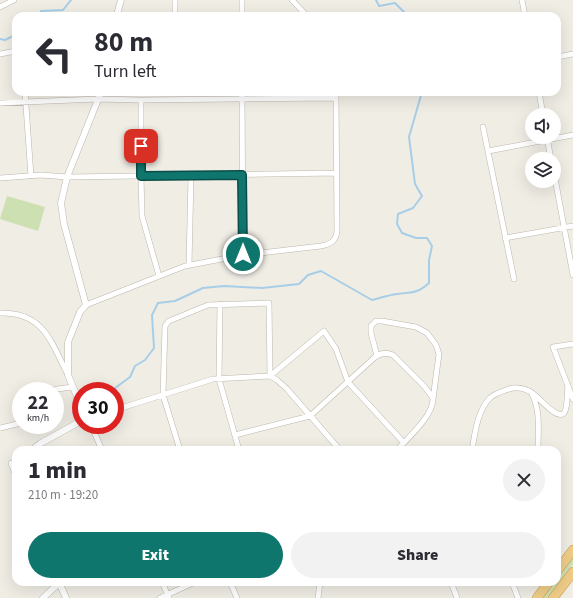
<!DOCTYPE html>
<html lang="en">
<head>
<meta charset="utf-8">
<style>
	body { margin:0; font-family:"Source Sans 3",sans-serif; background:#f2f2f3; color:#2b2b33; height:100vh; display:flex; flex-direction:column; font-size:15px; white-space:nowrap }
	* { box-sizing:border-box; margin:0 }
	p { font-size:13px; color:#7c7c81 }
	.icon { flex:none; width:22px; height:22px; fill:none; stroke:currentColor; stroke-width:2; stroke-linecap:round; stroke-linejoin:round }
	.map { position:relative; flex:1; overflow:hidden }
	.side { position:absolute; left:12px; top:446px; width:549px; height:140px; display:flex; flex-direction:column; background:#fff; border-radius:12px; box-shadow:0 4px 16px #0002 }
	.side>* { flex:none }
	.guide { position:absolute; left:12px; top:12px; width:549px; height:84px; border-radius:12px; box-shadow:0 4px 16px #0002; background:#fff; color:#2b2b33; overflow:hidden }
	.controls { position:absolute; left:525px; top:108px; display:grid; gap:8px }
	.controls a { display:grid; place-items:center; width:36px; height:36px; border-radius:50%; background:#fff; box-shadow:0 4px 16px #0002; font-size:20px }
	.speed { position:absolute; left:12px; top:382px; display:flex; gap:8px; font-size:20px; font-weight:700; text-align:center }
	.speed>* { display:grid; place-content:center; width:52px; height:52px; border-radius:50%; background:#fff; box-shadow:0 4px 16px #0002; line-height:1 }
	.speed small { font-size:10px; font-weight:400 }
	.speed .limit { border:6px solid #d22; background:#fff; color:#111 }
	.pin { position:absolute; display:grid; place-items:center; width:34px; height:34px; color:#fff; margin:-17px; border-radius:8px; box-shadow:0 2px 6px #0006 }
	.me { position:absolute; width:44px; margin:-22px; rotate:0deg; stroke-linejoin:round; filter:drop-shadow(0 0 3px #0008) }
	.turn { display:flex; align-items:center; gap:14px; height:84px; padding:0 16px; font-size:18px }
	.turn .icon { width:52px; height:52px; stroke-width:2.5 }
	.turn b { display:block; font-size:28px; line-height:34px }
	.round { display:grid; place-items:center; flex:none; width:42px; height:42px; border-radius:21px; background:#f2f2f3 }
	.headline { display:flex; align-items:center; justify-content:space-between; height:68px; padding:0 16px }
	h1 { font-size:24px; font-weight:800; line-height:30px }
	.button { display:flex; gap:8px; margin-top:auto; padding:8px 16px }
	.button a { flex:1; height:46px; border-radius:24px; background:#0f766e; color:#fff; font-size:16px; font-weight:800; line-height:46px; text-align:center }
	.button a+a { background:#f2f2f3; color:#2b2b33 }
	.map>svg:first-child { display:block }
</style>
</head>
<body>
<div class="map">
<svg width="573" height="598" viewBox="0 0 573 598">
	<rect width="100%" height="100%" fill="#f0ede5"/>
	<path fill="#cde0b2" d="M7,196L45,207L38,231L0,219Z
		M573,556V564L547,598H542L554,582H557V578Z"/>
	<g fill="none" stroke-linecap="round" stroke-linejoin="round">
		<path stroke="#a8cee7" stroke-width="2" d="M376,0L379,6L395,3L408,16
			M39,16L41,11L63,10L71,0
			M0,39L5,40L15,35L16,34
			M111,391L130,377L135,366L145,360L154,348L152,315L158,303L175,301L203,288L224,286L262,288L299,284L308,275L321,271L372,300C380,298 389,295 397,294C411,292 417,294 429,283V260L432,246L427,238H416L402,233L397,224L398,214L413,208L422,196L415,184L409,137L422,92"/>
		<defs>
			<path id="minor" d="M175,0V16
				M292,0L307,16
				M522,0L525,16
				M0,7L14,0
				M242,16V0
				M0,54L16,51
				M557,57L573,54
				M25,92L31,176
				M242,92L243,255
				M539,92L543,115
				M141,100V176L142,216L159,276
				M0,103L98,99L141,100L336,98
				M483,127L514,279
				M547,138L551,159
				M488,151L573,135
				M554,173L573,275
				M0,178L41,175L67,177L336,173
				M505,238L573,226
				M189,265L191,176
				M220,304L219,379L239,450
				M86,305L185,266L243,255L321,246C331,244 336,241 337,231L336,92
				M0,313C44,312 51,342 68,375
				M573,344L553,347L573,399
				M377,356L371,333V326L376,321H382L416,327L427,333L436,345L439,354L433,399
				M270,376L324,331L336,349L348,382L404,443
				M51,391L57,389L73,387
				M531,392C541,410 538,430 538,450
				M115,410L213,379L270,376L277,380L287,389L340,450
				M91,425L102,450
				M0,428L21,423
				M235,435L310,416L374,358C380,353 386,352 393,355L424,386L433,398C434,415 408,438 397,450
				M180,450L163,395L165,326L169,321L208,305L269,303L270,376
				M472,450C475,434 477,411 490,398C494,394 500,392 506,390C513,387 522,387 529,391C539,396 554,418 563,414C568,411 567,390 568,385
				M11,463L16,476
				M162,582L169,598
				M230,582L237,598
				M451,582L457,598
				M512,582L518,598
				M160,598L195,582
				M318,598L320,582"/>
			<path id="tertiary" d="M120,16L118,11L121,0
				M81,406L68,375V342L80,312L86,305L64,224L61,203L67,177L101,92
				M32,450L41,443L81,421
				M59,582L66,598
				M43,598L59,583"/>
			<path id="trunk" d="M557,571L573,550
				M537,598L549,582
				M553,598L573,572"/>
		</defs>
		<use href="#minor" stroke="#bdb7ac" stroke-width="6"/>
		<use href="#tertiary" stroke="#bdb7ac" stroke-width="7"/>
		<use href="#trunk" stroke="#ca9646" stroke-width="10"/>
		<use href="#minor" stroke="#fff" stroke-width="5"/>
		<use href="#tertiary" stroke="#fff" stroke-width="6"/>
		<use href="#trunk" stroke="#efcd88" stroke-width="9"/>
	</g>
	<g fill="none" stroke-linecap="round" stroke-linejoin="round">
		<defs>
			<path id="route" d="M141,146V176L242,175L243,254"/>
		</defs>
		<use href="#route" stroke="#0a4d48" stroke-width="10"/>
		<use href="#route" stroke="#0f766e" stroke-width="7"/>
	</g>
</svg>
<div class="controls">
<a><svg class="icon" aria-label="sound" viewBox="0 0 24 24"><path d="M4 9h4l5-4v14l-5-4H4zM17 9q2 3 0 6"/></svg></a>
<a><svg class="icon" aria-label="layers" viewBox="0 0 24 24"><path d="M12 4l9 5-9 5-9-5zM3 14l9 5 9-5"/></svg></a>
</div>
<div class="speed"><div>22<small>km/h</small></div><div class="limit">30</div></div>
<div class="pin" style="left:141px;top:146px;background:#d93025"><svg class="icon" aria-label="arrive" viewBox="0 0 24 24"><path d="M6 21V4h12l-3 4 3 4H6"/></svg></div>
<svg class="me" style="left:243px;top:254px" viewBox="-20 -20 40 40"><circle r="17" fill="#0f766e" stroke="#fff" stroke-width="3"/><path d="M0-11L8 9 0 5-8 9z" fill="#fff"/></svg>
<div class="guide">
<div class="turn"><svg class="icon" aria-label="left" viewBox="0 0 24 24"><path d="M17 20v-9H6M10 6l-5 5 5 5"/></svg><div><b>80 m</b>Turn left</div></div>
</div>
<section class="side">
<div class="headline"><div><h1>1 min</h1><p>210 m · 19:20</p></div><a class="round"><svg class="icon" aria-label="close" viewBox="0 0 24 24"><path d="M6 6l12 12M18 6L6 18"/></svg></a></div>
<div class="button"><a>Exit</a><a>Share</a></div>
</section>
</div>
</body>
</html>
